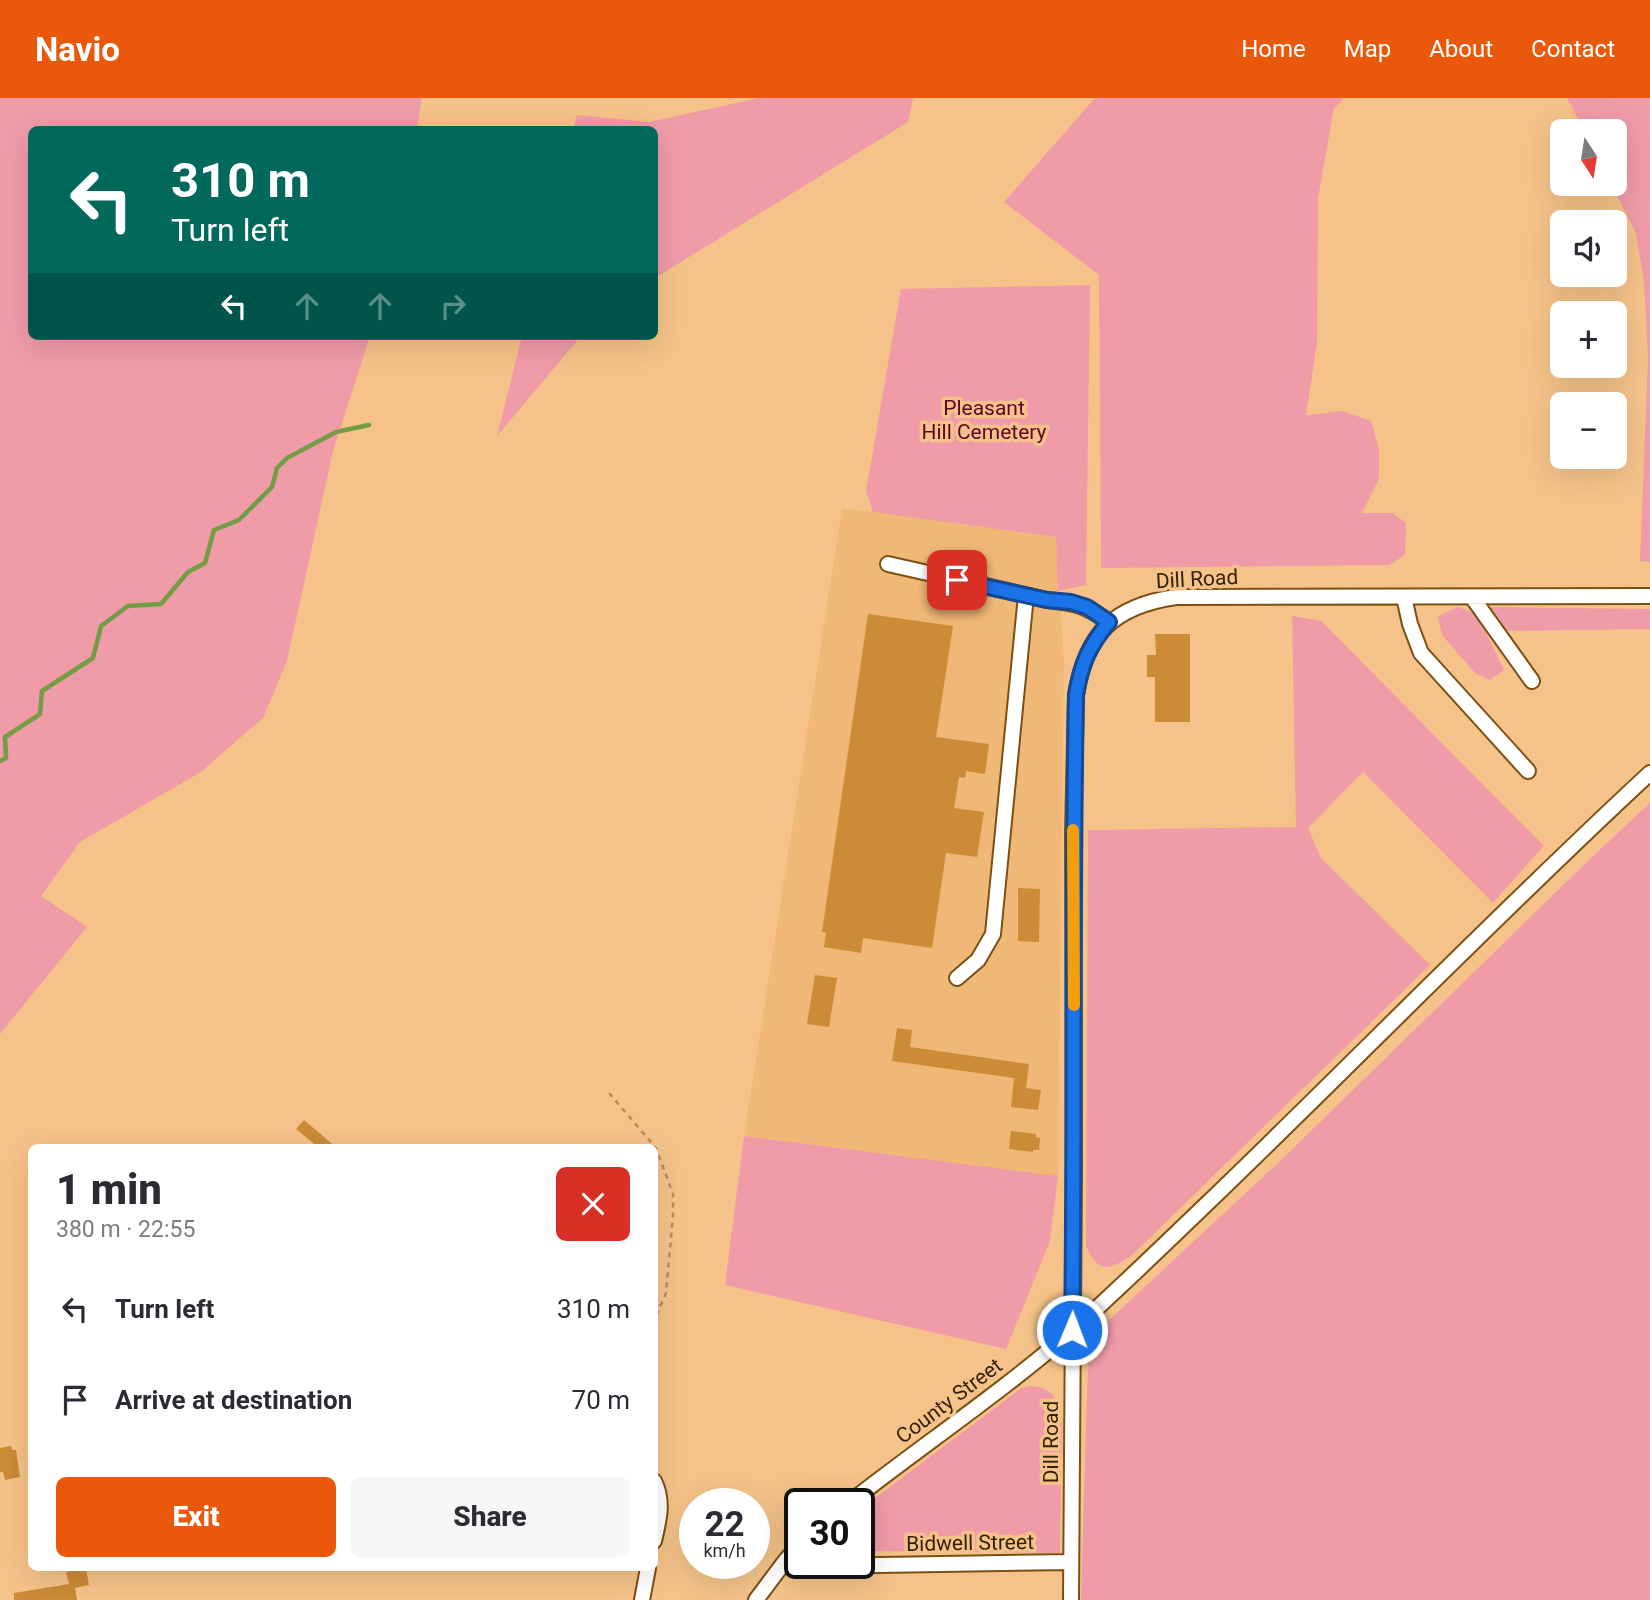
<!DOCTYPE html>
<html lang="en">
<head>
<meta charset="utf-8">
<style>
	body { margin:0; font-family:Roboto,sans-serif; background:#f7f7f7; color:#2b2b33; height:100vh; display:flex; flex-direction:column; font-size:26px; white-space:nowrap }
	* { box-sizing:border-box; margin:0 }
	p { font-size:23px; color:#7c7c81 }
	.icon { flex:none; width:38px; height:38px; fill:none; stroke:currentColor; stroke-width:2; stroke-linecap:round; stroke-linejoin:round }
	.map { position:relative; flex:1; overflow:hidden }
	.sheet { position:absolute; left:28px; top:1046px; width:630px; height:427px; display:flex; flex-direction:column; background:#fff; border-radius:10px; box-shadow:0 7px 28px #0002 }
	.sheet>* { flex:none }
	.guide { position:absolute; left:28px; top:28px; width:630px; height:214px; border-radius:10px; box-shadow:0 7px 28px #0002; background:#00695c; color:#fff; overflow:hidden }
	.needle { width:46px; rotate:168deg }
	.tools { position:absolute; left:1550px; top:21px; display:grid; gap:14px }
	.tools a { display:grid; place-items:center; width:77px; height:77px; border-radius:10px; background:#fff; box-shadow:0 7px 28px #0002; font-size:35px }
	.speed { position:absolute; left:679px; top:1390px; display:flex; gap:14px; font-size:35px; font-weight:700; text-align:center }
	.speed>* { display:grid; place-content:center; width:91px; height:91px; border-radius:50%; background:#fff; box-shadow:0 7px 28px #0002; line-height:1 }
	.speed small { font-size:18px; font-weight:400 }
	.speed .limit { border:4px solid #111; border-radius:10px; background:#fff; color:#111 }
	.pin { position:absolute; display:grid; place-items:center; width:60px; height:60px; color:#fff; margin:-30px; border-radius:14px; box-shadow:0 4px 10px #0006 }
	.me { position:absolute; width:77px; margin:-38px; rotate:1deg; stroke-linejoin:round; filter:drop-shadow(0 0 5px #0008) }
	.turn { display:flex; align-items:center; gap:24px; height:147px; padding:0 28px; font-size:32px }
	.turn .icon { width:91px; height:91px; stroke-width:2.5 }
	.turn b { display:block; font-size:49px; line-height:60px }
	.lanes { display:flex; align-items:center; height:66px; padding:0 28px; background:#0003; justify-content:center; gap:35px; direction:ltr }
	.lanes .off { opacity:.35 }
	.round { display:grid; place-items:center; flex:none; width:74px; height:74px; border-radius:10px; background:#f7f7f7 }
	.head { display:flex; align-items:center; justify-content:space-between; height:119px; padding:0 28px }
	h1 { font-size:42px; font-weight:800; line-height:52px }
	.cta { display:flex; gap:14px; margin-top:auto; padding:14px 28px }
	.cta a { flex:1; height:80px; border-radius:10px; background:#ea580c; color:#fff; font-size:28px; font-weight:800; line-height:80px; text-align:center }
	.cta a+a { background:#f7f7f7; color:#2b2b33 }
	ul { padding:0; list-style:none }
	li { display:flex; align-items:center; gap:21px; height:91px; padding:0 28px }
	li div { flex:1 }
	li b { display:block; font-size:26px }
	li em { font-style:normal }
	header { display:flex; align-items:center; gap:42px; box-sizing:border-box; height:98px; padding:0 35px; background:#ea580c; color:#fff }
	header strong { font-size:33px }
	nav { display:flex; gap:38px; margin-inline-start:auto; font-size:24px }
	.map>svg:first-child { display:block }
</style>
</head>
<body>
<header>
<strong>Navio</strong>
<nav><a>Home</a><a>Map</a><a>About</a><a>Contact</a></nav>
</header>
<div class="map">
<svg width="1650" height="1502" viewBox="0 0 1650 1502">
	<rect width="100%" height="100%" fill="#f5c389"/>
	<path fill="#efb877" d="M842,411L873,414L1056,439L1064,562L1058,1078L744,1038Z"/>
	<path fill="#f09ba8" d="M0,0H422L417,31L32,32V238H370L333,353L287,563L263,620L201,674L80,744L41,798L87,829L0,936Z
		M759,0H913L908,24L655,180L654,32L573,31L577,17L649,24Z
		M1095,0H1345L1334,10L1318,100L1317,245L1306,317L1343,313L1371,323L1379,351V381L1362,415H1393L1406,425L1405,457L1389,467L1101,470L1099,177L1004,104Z
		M1567,0H1650V464L1640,463L1648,261L1644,183L1636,135L1611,86H1615V33H1585Z
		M1090,187L1086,487L1058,493L1056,439L873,414L866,393L901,191Z
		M522,238H581L497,338Z
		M1458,509L1477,516L1504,572L1490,582L1476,576L1442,537L1438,518Z
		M1489,509L1650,511V531L1508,533Z
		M1292,518L1321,523L1544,748L1493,805L1363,674L1308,730L1321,760L1430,867L1131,1158C1108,1173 1098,1175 1086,1148L1088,732L1296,729Z
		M1650,705V1502H1081L1088,1262L1095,1239L1106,1225L1278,1065L1592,759Z
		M744,1038L1058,1078L1050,1143L1006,1251L725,1187Z
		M1029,1288C1041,1288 1050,1291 1056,1302C1066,1320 1062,1353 1061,1373C1061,1400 1060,1428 1060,1455L859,1453V1412L1020,1291Z"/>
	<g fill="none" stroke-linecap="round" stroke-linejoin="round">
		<path stroke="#739c44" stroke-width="4.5" d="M0,663L6,660L5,639L40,616L42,593L93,560L101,528L128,508L161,506L188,474L205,465L214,432L239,422L272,389L277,370L287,360L336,334L369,327"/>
	</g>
	<path fill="#cb8b37" d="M868,516L953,528L936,639L989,646L985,676L966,673L965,680L959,679L954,710L984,714L977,759L946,755L932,850L863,840L861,855L824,849L826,835L822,834Z
		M1155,536H1190V624H1155V579H1147V557H1156Z
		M1018,790L1040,791L1039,844L1018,843Z
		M815,877L837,880L829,929L807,926Z
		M897,930L912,932L910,949L1029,966L1026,990L1041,992L1038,1012L1011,1009L1014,980L892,963Z
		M304,1022L337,1050H319L296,1031Z
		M1011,1033L1036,1036V1039L1040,1040L1039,1052H1033V1054L1009,1051Z
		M11,1348L12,1352H16L20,1379L5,1382L3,1374H0V1350Z
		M86,1470L89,1487L75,1490L77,1502H14V1495L69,1486L66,1474Z"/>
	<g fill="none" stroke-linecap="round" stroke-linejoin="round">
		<defs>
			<path id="minor" d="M888,466L1047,502C1077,505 1084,507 1109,524
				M1404,499L1410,526L1421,555L1528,673
				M1472,499L1532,583
				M957,880L978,862L993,836L1026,497
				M654,1383C664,1403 659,1422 654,1443
				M849,1405C923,1347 1002,1294 1073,1232C1122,1188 1169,1142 1216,1097C1361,957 1502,812 1650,675
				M786,1462L819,1468L1071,1464
				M642,1502L648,1470
				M756,1502L786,1462L800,1447
				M1071,1502L1074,1071L1073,736L1076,597C1086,535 1114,508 1176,499L1650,498"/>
		</defs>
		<use href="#minor" stroke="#7c5011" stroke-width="18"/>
		<path stroke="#b58d5e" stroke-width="2.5" stroke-dasharray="5 5" stroke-linecap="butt" d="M609,995L656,1050L673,1096V1118L666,1195L654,1223"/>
		<use href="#minor" stroke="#fff" stroke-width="14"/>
	</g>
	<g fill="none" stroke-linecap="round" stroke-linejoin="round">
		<defs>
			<path id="route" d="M957,482L1047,502L1071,504L1087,509L1109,524C1089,548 1081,566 1076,597C1072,808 1075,1020 1072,1232"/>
		</defs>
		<use href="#route" stroke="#114b97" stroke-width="18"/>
		<use href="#route" stroke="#1a73e8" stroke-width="12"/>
		<path stroke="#f59e0b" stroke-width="12" d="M1073,732L1074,907"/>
	</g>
	<g text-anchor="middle" stroke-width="7" stroke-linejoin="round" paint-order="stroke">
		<g font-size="21" fill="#610324" stroke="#f5c389">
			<text x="984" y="317">Pleasant<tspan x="984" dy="24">Hill Cemetery</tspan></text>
		</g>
		<g font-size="21" fill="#321f07" stroke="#f5c389">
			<text transform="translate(1197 481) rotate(-3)" y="7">Dill Road</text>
			<text transform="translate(949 1303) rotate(-37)" y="7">County Street</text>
			<text transform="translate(1051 1344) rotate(-90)" y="7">Dill Road</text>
			<text transform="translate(970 1445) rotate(-1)" y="7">Bidwell Street</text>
		</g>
	</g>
</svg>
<div class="tools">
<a><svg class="needle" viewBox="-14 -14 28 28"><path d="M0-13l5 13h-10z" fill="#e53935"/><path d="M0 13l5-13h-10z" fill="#7c7c81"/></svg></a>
<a><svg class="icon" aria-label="sound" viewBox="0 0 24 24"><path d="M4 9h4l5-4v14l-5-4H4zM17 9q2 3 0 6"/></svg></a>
<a>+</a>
<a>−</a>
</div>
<div class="speed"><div>22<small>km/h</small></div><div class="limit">30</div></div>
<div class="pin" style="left:957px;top:482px;background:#d93025"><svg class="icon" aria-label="arrive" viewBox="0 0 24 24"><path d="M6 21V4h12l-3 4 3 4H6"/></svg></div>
<svg class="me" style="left:1072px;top:1232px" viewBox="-20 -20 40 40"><circle r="17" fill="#1a73e8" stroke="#fff" stroke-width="3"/><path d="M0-11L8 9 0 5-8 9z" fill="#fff"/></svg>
<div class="guide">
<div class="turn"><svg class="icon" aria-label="left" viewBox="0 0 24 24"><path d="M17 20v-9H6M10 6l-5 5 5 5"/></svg><div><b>310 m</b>Turn left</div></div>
<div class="lanes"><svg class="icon" aria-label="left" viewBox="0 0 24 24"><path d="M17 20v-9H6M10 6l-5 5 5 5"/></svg><svg class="icon off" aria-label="ahead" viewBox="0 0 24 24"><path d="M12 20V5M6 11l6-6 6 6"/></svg><svg class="icon off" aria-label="ahead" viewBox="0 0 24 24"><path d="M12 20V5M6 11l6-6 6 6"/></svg><svg class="icon off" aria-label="right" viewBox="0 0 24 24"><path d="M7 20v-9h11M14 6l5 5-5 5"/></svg></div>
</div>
<section class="sheet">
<div class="head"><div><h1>1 min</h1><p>380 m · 22:55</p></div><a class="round" style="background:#d93025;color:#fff"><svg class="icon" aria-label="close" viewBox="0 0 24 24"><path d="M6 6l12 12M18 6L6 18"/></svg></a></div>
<ul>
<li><svg class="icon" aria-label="left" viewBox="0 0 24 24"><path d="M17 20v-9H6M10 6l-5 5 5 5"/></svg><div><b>Turn left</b></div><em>310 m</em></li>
<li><svg class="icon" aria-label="arrive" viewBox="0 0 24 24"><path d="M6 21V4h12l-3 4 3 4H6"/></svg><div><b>Arrive at destination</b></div><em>70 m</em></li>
</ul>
<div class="cta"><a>Exit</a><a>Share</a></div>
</section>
</div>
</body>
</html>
